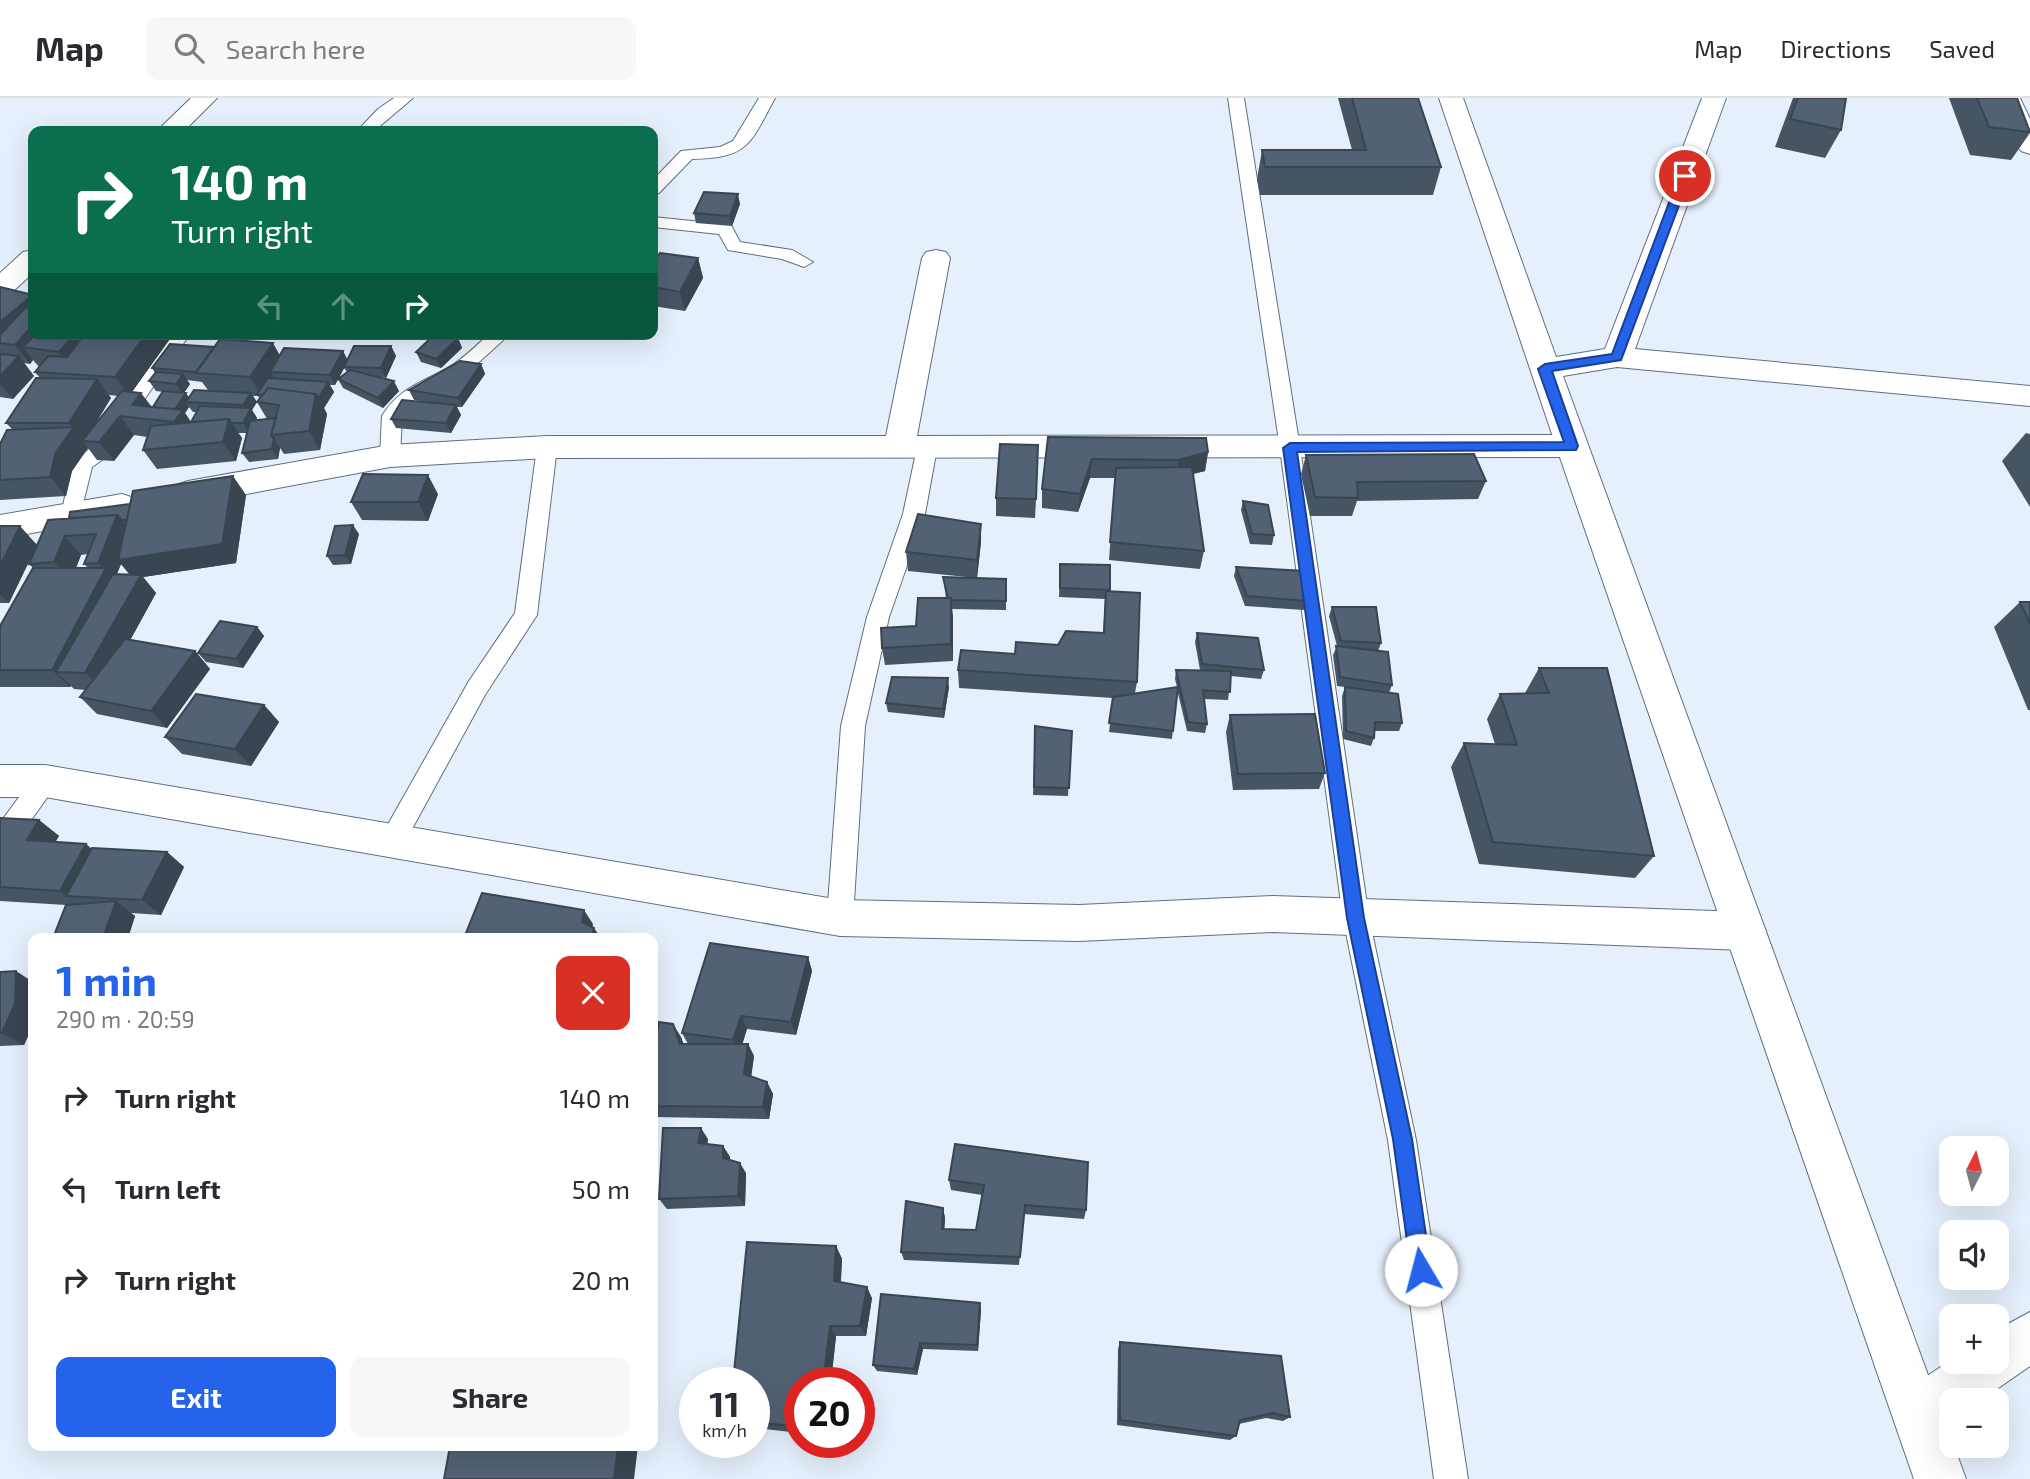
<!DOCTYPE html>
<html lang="en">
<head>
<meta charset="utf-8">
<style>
	body { margin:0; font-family:"Exo 2",sans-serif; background:#f7f7f7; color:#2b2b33; height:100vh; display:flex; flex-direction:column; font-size:26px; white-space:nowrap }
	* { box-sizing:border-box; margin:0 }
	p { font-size:23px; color:#7c7c81 }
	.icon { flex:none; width:38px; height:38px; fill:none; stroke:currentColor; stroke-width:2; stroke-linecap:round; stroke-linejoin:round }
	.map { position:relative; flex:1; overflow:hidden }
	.details { position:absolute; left:28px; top:835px; width:630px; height:518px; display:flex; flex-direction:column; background:#fff; border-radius:14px; box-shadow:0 7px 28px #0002 }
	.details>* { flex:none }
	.top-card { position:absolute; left:28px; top:28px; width:630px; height:214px; border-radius:14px; box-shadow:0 7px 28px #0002; background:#0b6e4f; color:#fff; overflow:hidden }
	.needle { width:46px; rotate:6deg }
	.fabs { position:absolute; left:1939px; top:1038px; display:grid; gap:14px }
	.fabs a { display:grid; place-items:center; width:70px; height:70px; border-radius:14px; background:#fff; box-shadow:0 7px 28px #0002; font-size:35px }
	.speed { position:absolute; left:679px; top:1269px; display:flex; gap:14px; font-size:35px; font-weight:700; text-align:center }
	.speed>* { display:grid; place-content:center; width:91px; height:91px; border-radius:50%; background:#fff; box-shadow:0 7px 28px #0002; line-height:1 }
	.speed small { font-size:18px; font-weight:400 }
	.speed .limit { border:10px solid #d22; background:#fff; color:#111 }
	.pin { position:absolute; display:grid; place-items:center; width:60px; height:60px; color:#fff; margin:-30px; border:4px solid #fff; border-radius:50%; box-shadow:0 2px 7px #0007 }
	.me { position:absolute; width:77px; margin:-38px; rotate:352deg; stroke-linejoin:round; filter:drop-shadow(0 0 5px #0008) }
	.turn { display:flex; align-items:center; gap:24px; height:147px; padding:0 28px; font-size:32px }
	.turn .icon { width:91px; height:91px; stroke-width:2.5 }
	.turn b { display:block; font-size:49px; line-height:60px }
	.lanes { display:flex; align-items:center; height:66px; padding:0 28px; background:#0003; justify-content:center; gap:35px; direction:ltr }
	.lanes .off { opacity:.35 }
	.round { display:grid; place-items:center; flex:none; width:74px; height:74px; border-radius:14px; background:#f7f7f7 }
	.overview { display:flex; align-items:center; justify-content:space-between; height:119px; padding:0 28px }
	h1 { font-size:42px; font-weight:700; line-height:52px; color:#2563eb }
	.cta { display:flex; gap:14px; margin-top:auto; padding:14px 28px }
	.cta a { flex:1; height:80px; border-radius:14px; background:#2563eb; color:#fff; font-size:28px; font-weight:700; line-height:80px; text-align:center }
	.cta a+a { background:#f7f7f7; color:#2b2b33 }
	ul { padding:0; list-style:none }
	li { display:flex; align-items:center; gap:21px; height:91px; padding:0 28px }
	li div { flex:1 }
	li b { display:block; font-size:26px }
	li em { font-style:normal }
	header { display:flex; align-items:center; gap:42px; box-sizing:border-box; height:98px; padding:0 35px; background:#fff; border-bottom:2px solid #e1e1e2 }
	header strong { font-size:33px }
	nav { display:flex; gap:38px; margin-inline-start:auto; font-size:24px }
	.search { width:490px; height:63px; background:#f7f7f7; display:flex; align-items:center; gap:18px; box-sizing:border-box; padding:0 24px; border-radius:14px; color:#7c7c81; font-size:26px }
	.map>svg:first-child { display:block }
</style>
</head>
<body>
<header>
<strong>Map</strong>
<div class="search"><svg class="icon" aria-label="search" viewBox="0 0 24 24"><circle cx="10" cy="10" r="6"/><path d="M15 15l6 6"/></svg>Search here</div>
<nav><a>Map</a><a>Directions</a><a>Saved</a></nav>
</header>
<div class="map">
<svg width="2030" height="1381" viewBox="0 0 2030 1381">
	<rect width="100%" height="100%" fill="#e5f0fc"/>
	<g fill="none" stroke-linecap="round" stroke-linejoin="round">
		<defs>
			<path id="lane" d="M394,0H413L374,33H357L378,11Z
				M759,0H775C750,46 749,60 692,61L659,95L653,96V82L681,53L720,49L733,43Z
				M1228,0H1244L1300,350L1369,820L1416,1042L1468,1381H1434L1388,1042L1343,820L1280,350Z
				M653,119L731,127L740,144L792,152L813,164L804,169L782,161L728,152L719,136L653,129Z
				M171,236H190L102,362L92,369L79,422L72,425L65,422L61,417L72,366L88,352Z
				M489,236H510L468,274L418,301L402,319L400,358L397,363H383L380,358L382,318C401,287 426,284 454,266C467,257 478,246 489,236Z
				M547,342L554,344L557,349L537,517L485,597L400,753L391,756L382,753L378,745L382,737L469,583L515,515L537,349L540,344Z
				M927,343L934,345L937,350L925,416L889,519L865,628L853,820L849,828L840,832L831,828L827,820L841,628L867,519L903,416L917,350L920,345Z
				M45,673L54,676L57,683L54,690L9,753L0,756V725L36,676Z"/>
			<path id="street" d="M191,0H217L184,33H157Z
				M1996,0H2020L2030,21V56L2021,53L2017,48Z
				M33,152V175L10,196L0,199V175L23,154Z
				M936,152L946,154L950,160L917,338L1572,337L1583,340L1588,348L1583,356L1572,359L547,360L390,369L188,407L176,403L172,395L176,387L188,383L390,347L547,338H886L922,160L926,154Z
				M122,396L134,400L138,408L134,416L0,441V417Z
				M0,667H45L840,802L1079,807L1273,798L1745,814L1760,820L1766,833L1760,846L1745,852L1273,834L1079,843L840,838L45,699H0Z
				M2030,1214V1268L1981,1302H1951V1322L1917,1340L1899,1333L1892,1315L1899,1297L1951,1262L1997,1264V1232Z"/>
			<path id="secondary" d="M1439,0H1463L1556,259L1605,251L1702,0H1726L1635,251L2030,288V308L1617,269L1563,278L1951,1340V1348H1954L1966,1381H1914L1556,348Z"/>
		</defs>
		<use href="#lane" stroke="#5f6f81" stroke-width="2"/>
		<use href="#street" stroke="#5f6f81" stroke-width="2"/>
		<use href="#secondary" stroke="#5f6f81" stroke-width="2"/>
		<use href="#lane" fill="#fff" fill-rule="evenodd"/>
		<use href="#street" fill="#fff" fill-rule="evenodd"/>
		<use href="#secondary" fill="#fff" fill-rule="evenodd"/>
	</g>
	<path fill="#475464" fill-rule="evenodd" d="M1338,0H1418L1441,69L1433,97H1260L1257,81L1262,52H1352Z
		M1793,0H1846L1841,32L1825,60L1775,49Z
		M1949,0H2017L2030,32V35L2011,62L1970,57Z
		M740,106L732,128L696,125L694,115Z
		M698,160L703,180L685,213L653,208V164Z
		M0,189L33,236H171L172,238L132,294L152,309H153L163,294L156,293L149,283L155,275L152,270L343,253L347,261L391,248L396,258L386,280L381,279L399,293L383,310L343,290L338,281L335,287H330L334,294L324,310L327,316L320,352L284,356L280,350L278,361L249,364L242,355L247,335H238L242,340L236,363L157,371L143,352L147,339L134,337L114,363L97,362L88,350L72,373L66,398L0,402V346L13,332L6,325L40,280L35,274L39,269L33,262L30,266L24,265L34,278L13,301L0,299ZM344,270L347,274L339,280ZM187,282L202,284L208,292L189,299L184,295L190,286ZM109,297L118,298L95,326L111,300ZM253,298H258L260,301L257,304L267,321L256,322L257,320L252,312L257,304ZM189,309L193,314H197L191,324L185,315Z
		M458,240L462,250L441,270L421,264L416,254Z
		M481,266L485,276L462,309H457L461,317L451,335L396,330L391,321L428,304L414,302L409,292Z
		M2026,335L2030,336V409L2002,363Z
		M1048,339L1208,354L1205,373L1193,376L1204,453L1200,471L1109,462L1115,380H1090L1078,414L1042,410V391Z
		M1306,357L1486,383L1478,401L1357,403L1352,418H1310L1301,376Z
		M1038,366L1035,420L996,418V400Z
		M438,396L428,423L362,422L351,404Z
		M246,397L236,465L143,479L156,495L130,542L195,553L210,571L167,630L97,616L80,599L86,592L74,591L71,588L70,589H0V528L33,470L29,466L36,449L9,505H0V428L37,446L69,420ZM88,456L84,466L88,470H76L81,457ZM121,466L130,476H117Z
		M1243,403L1274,437L1272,447L1250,446L1241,412Z
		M359,436L351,466L333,467L327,458Z
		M981,444L977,480L908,473L906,454Z
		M1060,466L1110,467V493L1137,584L1135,595L1177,589L1175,581L1176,572H1200L1195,544L1197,535L1264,572L1261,581L1231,578L1228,602L1204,601L1207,626L1205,635L1187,633L1177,591L1172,641L1109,634L1113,600L959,590L958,572L1015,556L1058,547L1103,535L1105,501L1059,499Z
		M1236,469L1307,503L1304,512L1245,508L1234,478Z
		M943,479L1006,481V512L952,511L953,563L885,567L882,550L916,528L946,500Z
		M2020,504H2030V612H2028L1994,529Z
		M1332,509L1381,545L1378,553L1392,587L1389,595L1402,625L1399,633H1374V640L1371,648L1343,641L1342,598L1345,589L1337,588L1333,557L1337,548L1329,518Z
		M257,529L264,538L243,570L206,564L198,555Z
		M1539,570L1654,758L1635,780L1479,766L1451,669L1464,645L1495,646L1487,621L1500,596L1525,595Z
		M949,589L944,620L888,614L886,605Z
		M264,607L279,624L251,668L182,656L165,639Z
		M1230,617L1325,675L1319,691L1233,692L1226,634Z
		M1035,628L1072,633L1068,698L1033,697Z
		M0,720L39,722L59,738L55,744L86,746L91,751L167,754L184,769L161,817L131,815L135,818L128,840H53L66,807L0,803Z
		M808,859L812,873L796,937L747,931L742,946H748L754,958L751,979L767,984L773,996L769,1021L653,1019V954L681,939L683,946H688L682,935Z
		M0,874L33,884V927L24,947L0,948Z
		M708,1041L707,1046L723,1048L730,1059V1062L746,1075L745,1108L667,1111L659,1101Z
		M955,1046L1086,1112L1084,1121L1024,1116L1019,1167L904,1162L901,1154L943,1110L945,1120L944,1131L976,1132L982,1097L951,1092L949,1082Z
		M836,1148L842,1161L841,1184L872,1200L866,1238H836L831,1284H800V1335L754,1330V1284Z
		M981,1212L978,1253L923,1251L917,1277L877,1273L873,1267Z
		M1120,1244L1290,1319L1283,1323L1266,1320L1239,1326L1236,1338L1230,1342L1117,1327L1118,1251Z"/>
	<path fill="#394551" d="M738,96L740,106L732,128L730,118Z
		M698,160L703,180L685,213L680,194Z
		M33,197V236H52L23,249L33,262L30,266L15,247L0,245V224Z
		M75,236H106L74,273L59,254Z
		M146,236H171L172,238L129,298L115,279Z
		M458,240L462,250L441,270L436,261Z
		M273,245L284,265L270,274L274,280L261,297L250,279Z
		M391,248L396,258L386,280L381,270Z
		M343,253L348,263L335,287L330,277Z
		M19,258L34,278L13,301L0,286V278Z
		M481,266L485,276L462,309L458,300Z
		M183,276L190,286L183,296L176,286Z
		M97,281L111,300L85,343H82L88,350L72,373L66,398L50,379L56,354L73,330L69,325Z
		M394,283L399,293L383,310L378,300Z
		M328,284L334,294L324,310L327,316L320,352L309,333L316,296Z
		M141,295L155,313L132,307Z
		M186,295L192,304H186L189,309L185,315L191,324L188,343L174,324L173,314Z
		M251,295L257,304L252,312L257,320L249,335L243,325L248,314L243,307Z
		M456,307L461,317L451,335L446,325Z
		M120,318L134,337L114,363L99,344Z
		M229,321L242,340L236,363L223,344Z
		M274,341L280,350L278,361L272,351Z
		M1208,354L1205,373L1176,380L1178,362Z
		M1092,361L1090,380L1078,414L1080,396Z
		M428,377L438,396L428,423L418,404Z
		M233,378L246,397L236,465L143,479L156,495L103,592L85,575L133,481L121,466L115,480L56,574L71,588L70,589L52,572L105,472L98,465L117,417L133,435Z
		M981,426V444L977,480V462Z
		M353,427L359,436L351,466L345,457Z
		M20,428L37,447L9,505L0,496V468Z
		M65,438L81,457L71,482L54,464Z
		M951,500L953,518V563L951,546Z
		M257,529L264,538L243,570L236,561Z
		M195,553L210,571L167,630L151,613Z
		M948,580L949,589L944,620L943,611Z
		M264,607L279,624L251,668L235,651Z
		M39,722L59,738L47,758L27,742Z
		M86,746L105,762L66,798L60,793Z
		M167,754L184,769L161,817L142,802Z
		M116,803L135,818L128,840H103Z
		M584,812L593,826L591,838L582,824Z
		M594,830L601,840H592Z
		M808,859L812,873L796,937L791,924Z
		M16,873L33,884V897L31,898L33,899V927L24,947L2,935Z
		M741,918L747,931L740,954L733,942Z
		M673,926L681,939L688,958L680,946Z
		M748,946L754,958L750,988L744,976Z
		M767,984L773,996L769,1021L763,1009Z
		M701,1030L708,1041L706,1056L698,1045Z
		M723,1048L730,1059V1071L723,1060Z
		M740,1065L746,1075L745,1108L738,1098Z
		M943,1110L945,1120L944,1140L942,1131Z
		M836,1148L842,1161L840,1194L834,1183Z
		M867,1189L872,1200L866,1238L860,1228Z
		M980,1205L981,1212L978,1253L977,1247Z
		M830,1228L836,1238L831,1284H823Z
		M920,1245L923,1251L917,1277L914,1271Z
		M618,1348H638L634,1381H614Z"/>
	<path fill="#526274" stroke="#394551" stroke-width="2" d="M1352,0H1418L1441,69H1265L1262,52H1366Z
		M1798,0H1846L1841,32L1790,21Z
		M1977,0H2017L2030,34L1989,29Z
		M704,94L738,96L730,118L694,115Z
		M660,155L698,160L680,194L653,189V164Z
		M0,189L33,197L0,224Z
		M26,209L33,210V227L15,247L0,245V237Z
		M36,236H75L59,254L23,249Z
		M85,236H146L115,279L35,274L48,258L67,259Z
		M435,236H445L458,240L436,261L416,254Z
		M220,241L273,245L250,279L196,275Z
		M170,246L214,249L196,274L152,270Z
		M354,248H391L381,270L344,269Z
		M284,250L343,253L330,277L270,274Z
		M0,256L19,258L0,278Z
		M460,263L481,266L458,300L409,292Z
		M350,272L394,283L378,300L338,281Z
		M156,274L183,276L176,286L149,283Z
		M36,280L97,281L69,325H6Z
		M268,280L328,284L319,300L316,296L268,290L263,297L257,296Z
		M268,290L316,296L309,333L271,337L279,307L257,304Z
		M194,292L251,295L243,307L186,304Z
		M122,293L141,295L132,307L183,312L174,324L120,318L99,344L82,343Z
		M163,293L186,295L175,311L153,309Z
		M402,302L456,307L446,325L391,321Z
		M200,308L251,310L243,325H232L229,321L191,324Z
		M276,320L271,337L274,341L272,351L242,355L250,323Z
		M229,321L223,344L143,352L151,328Z
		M74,329L56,354L50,379L0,382V346L7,332Z
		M1048,339L1206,340L1208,354L1178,362L1092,361L1080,396L1042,391Z
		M1000,346L1038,347L1036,401L996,400Z
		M1474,356L1486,383L1357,384L1358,400L1315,399L1306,357Z
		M1192,369L1204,453L1110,444L1116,370Z
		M363,376L428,377L418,404H351Z
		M233,378L222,446L118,462L133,393Z
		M1243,403L1268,407L1274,437L1252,436Z
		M130,406L127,422H122L117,417L69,420L70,414Z
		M918,416L981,426L977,462L906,454Z
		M117,417L98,465L84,466L96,436L65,438L54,464L29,466L48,422Z
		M353,427L345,457L327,458L335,428Z
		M0,428H20L0,468Z
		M1060,466L1110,467V492L1060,490Z
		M1236,469L1306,473L1307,503L1247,498Z
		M33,470H106L52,572H0V528Z
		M113,476L141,477L85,575L56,574Z
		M943,479L1006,481V503L951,502V500H948Z
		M1106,493L1140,495L1137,584L958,572L961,552L1015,556L1016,544L1058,547L1066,533L1104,535Z
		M918,500H951V546L882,550L881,530L916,528Z
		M2020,504H2030V526Z
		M1332,509H1376L1381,545L1341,543Z
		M220,523L257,529L236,561L198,555Z
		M1197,535L1258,540L1264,572L1202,566Z
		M125,541L195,553L151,613L80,599Z
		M1336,548L1388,554L1392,587L1340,579Z
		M1539,570H1607L1654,758L1493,744L1464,645L1517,647L1500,596L1549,595Z
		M1176,572L1231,573L1230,594L1203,592L1207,626L1188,624Z
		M892,579L948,580L943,611L886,605Z
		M1178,589L1173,633L1109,625L1113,599Z
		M1345,589L1398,596L1402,625L1375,624L1374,640L1346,633Z
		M196,596L264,607L235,651L165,639Z
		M1315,616L1325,675L1238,676L1230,617Z
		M1035,628L1072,633L1069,690L1034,689Z
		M0,720L39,722L27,742L86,746L60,793L0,789Z
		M92,750L167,754L142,802L66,798Z
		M482,795L584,812L582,824L594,830L592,840H464Z
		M116,803L103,840H53L66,807Z
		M710,845L808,859L791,924L741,918L733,942L682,935Z
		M16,873L15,906L2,935H0V874Z
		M659,924L673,926L680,946H748L744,976L767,984L763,1009L653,1008V954Z
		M663,1030H701L698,1045L723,1048V1060L740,1065L738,1098L659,1101Z
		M955,1046L1088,1064L1086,1112L1025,1107L1020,1159L901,1154L906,1103L943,1110L942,1131L976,1132L984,1087L949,1082Z
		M747,1144L836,1148L834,1183L867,1189L860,1228H830L823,1284H800V1329L754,1324V1284H733Z
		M881,1196L980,1205L977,1247L920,1245L914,1271L873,1267Z
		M1120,1244L1281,1258L1290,1319L1273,1315L1240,1322L1236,1338L1120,1322Z
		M450,1348H618L614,1381H444Z"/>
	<path fill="#2563eb" stroke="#184099" stroke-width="2" d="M1685,74L1690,78L1621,262L1552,273L1578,348L1576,352L1297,354L1364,820L1412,1041L1431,1172L1428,1179L1421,1182L1414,1179L1411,1172L1393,1041L1347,820L1283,350L1290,345L1564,344L1538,271L1545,266L1612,256L1679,78Z"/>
</svg>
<div class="fabs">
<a><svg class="needle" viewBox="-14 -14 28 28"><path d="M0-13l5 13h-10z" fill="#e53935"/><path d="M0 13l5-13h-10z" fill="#7c7c81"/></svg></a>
<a><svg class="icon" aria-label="sound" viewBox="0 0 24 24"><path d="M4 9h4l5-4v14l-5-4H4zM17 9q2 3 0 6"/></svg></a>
<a>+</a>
<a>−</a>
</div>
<div class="speed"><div>11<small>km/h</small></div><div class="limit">20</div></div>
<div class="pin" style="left:1685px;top:78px;background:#d93025"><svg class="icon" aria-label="arrive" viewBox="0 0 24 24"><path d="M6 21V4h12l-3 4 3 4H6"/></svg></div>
<svg class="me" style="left:1421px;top:1172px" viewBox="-20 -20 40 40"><circle r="19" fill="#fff"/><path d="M0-13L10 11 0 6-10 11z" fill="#2563eb"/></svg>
<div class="top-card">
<div class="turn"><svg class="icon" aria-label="right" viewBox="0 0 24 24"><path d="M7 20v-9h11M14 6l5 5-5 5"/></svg><div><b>140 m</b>Turn right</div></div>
<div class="lanes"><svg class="icon off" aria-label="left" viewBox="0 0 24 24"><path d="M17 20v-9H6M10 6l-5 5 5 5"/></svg><svg class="icon off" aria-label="ahead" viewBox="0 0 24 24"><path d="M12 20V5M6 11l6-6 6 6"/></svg><svg class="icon" aria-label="right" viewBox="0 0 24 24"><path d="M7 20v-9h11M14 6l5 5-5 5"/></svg></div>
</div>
<section class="details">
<div class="overview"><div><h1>1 min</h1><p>290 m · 20:59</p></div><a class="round" style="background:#d93025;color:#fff"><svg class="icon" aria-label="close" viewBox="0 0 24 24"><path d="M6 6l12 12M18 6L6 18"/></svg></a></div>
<ul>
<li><svg class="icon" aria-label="right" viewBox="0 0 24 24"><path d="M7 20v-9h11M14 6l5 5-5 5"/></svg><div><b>Turn right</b></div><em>140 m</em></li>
<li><svg class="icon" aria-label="left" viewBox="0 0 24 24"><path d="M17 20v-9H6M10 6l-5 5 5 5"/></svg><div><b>Turn left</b></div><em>50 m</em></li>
<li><svg class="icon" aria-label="right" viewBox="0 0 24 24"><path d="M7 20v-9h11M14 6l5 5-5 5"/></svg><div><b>Turn right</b></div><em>20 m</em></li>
</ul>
<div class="cta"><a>Exit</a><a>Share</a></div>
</section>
</div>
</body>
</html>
